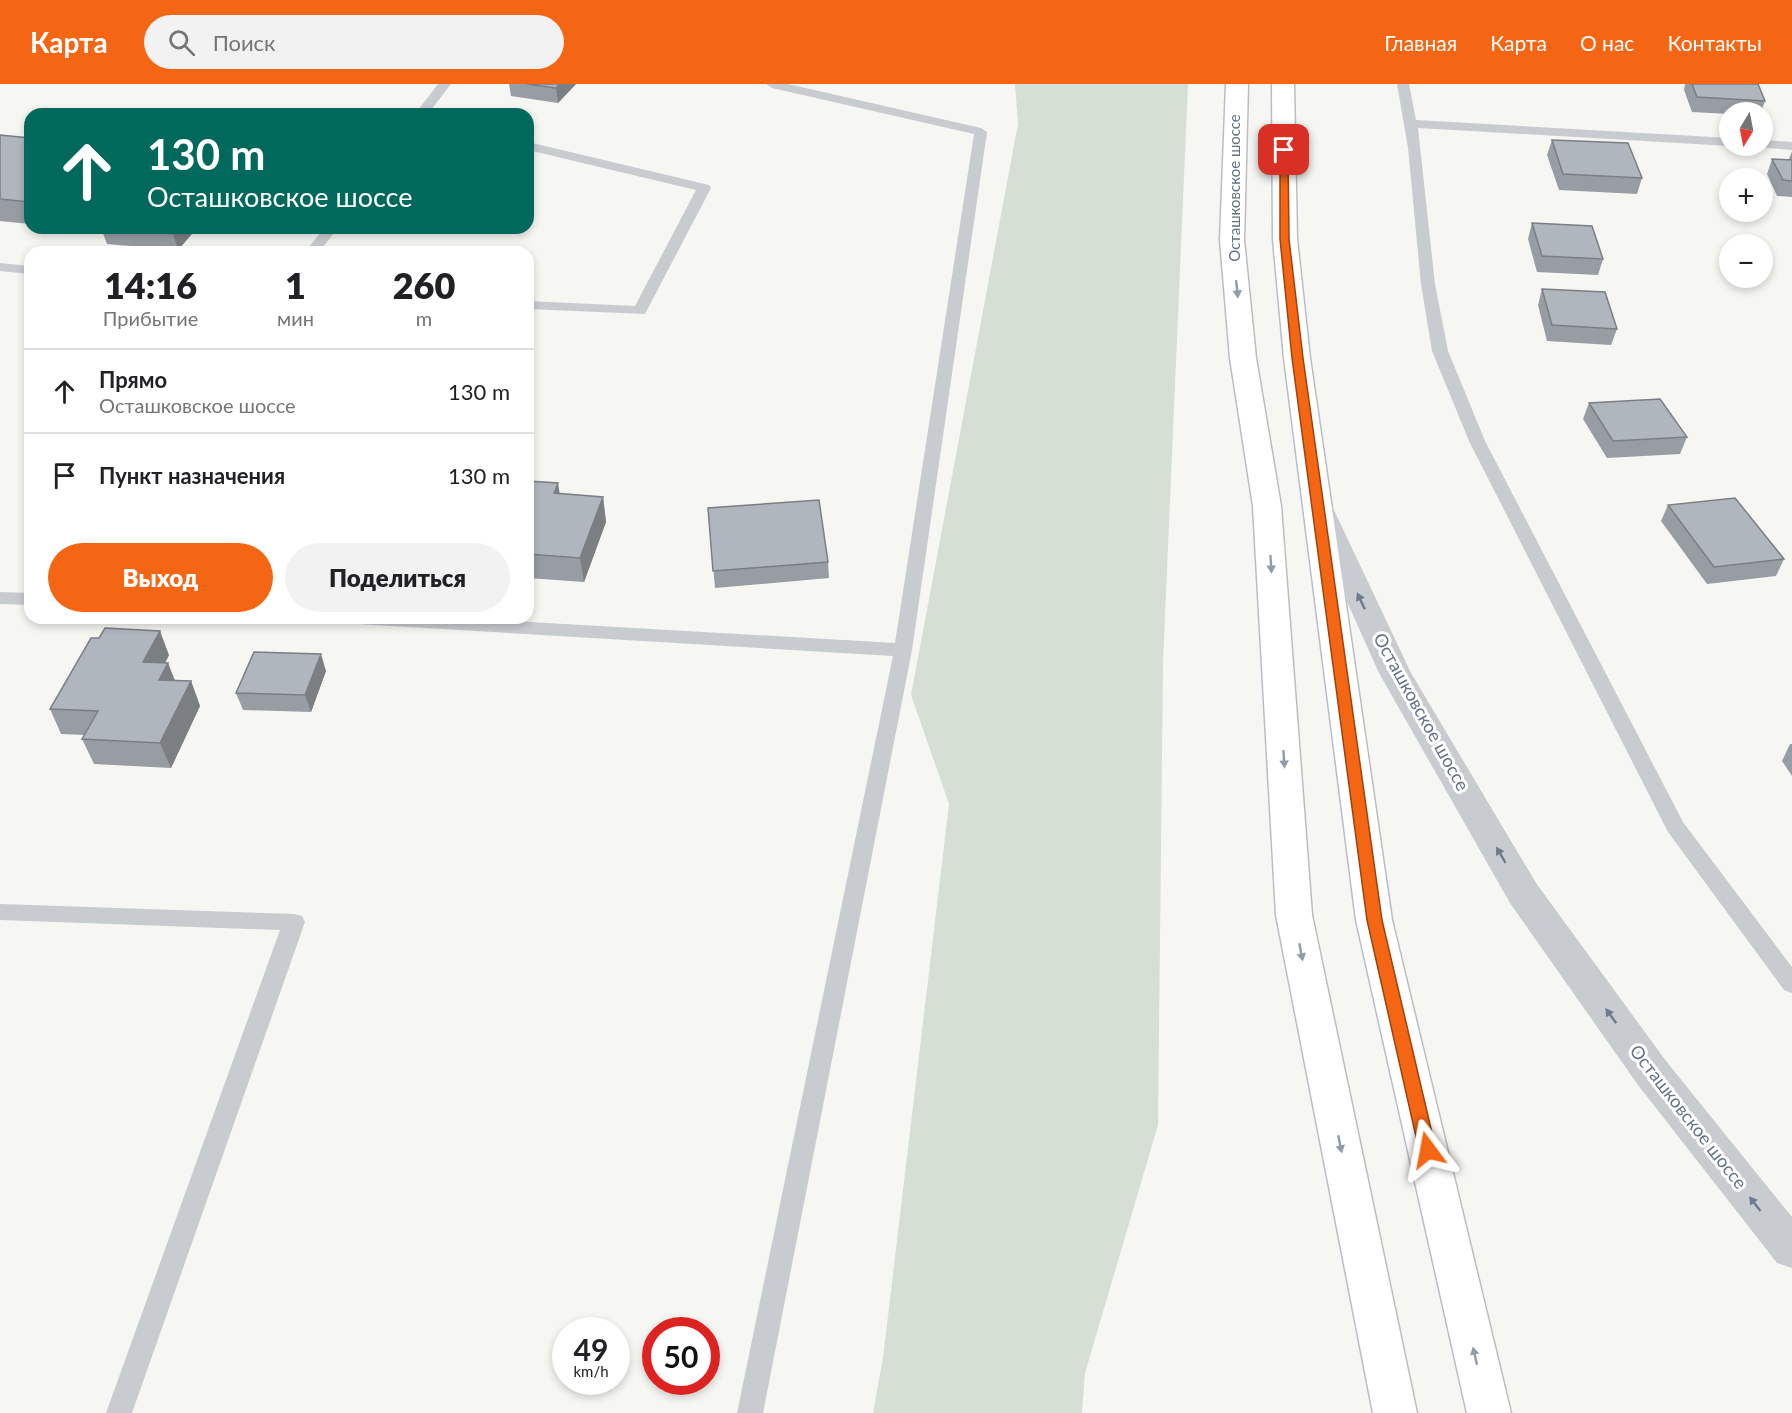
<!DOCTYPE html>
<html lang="ru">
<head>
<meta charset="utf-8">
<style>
	body { margin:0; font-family:Lato,sans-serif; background:#f2f2f2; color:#202124; height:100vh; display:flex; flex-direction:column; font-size:22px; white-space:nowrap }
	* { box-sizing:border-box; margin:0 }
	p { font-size:20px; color:#757577 }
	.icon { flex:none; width:33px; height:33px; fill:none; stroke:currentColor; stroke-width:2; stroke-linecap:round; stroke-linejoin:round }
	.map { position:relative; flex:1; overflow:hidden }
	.side { position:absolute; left:24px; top:162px; width:510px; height:378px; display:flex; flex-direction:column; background:#fff; border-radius:18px; box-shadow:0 3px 9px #0003 }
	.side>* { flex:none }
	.banner { position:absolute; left:24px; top:24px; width:510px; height:126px; border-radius:18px; box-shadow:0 3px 9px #0003; background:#00695c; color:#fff; overflow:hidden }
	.needle { width:39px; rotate:190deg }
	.controls { position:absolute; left:1719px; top:18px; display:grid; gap:12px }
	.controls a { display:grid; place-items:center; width:54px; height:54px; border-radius:50%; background:#fff; box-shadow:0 3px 9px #0003; font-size:30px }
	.speed { position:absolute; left:552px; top:1233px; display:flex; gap:12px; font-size:30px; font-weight:700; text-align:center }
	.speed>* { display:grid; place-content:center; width:78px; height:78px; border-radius:50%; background:#fff; box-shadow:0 3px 9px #0003; line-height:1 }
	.speed small { font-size:15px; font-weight:400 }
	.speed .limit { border:9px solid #d22; background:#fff; color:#111 }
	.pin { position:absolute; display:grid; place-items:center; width:51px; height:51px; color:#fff; margin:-26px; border-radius:12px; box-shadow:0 3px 9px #0006 }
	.me { position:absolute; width:66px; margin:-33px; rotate:347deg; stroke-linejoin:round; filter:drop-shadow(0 0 4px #0008) }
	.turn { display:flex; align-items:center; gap:21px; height:126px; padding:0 24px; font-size:27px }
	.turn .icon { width:78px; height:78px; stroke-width:2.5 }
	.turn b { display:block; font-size:42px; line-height:51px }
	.eta { display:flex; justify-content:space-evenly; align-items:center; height:102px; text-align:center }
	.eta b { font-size:36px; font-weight:800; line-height:42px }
	.button { display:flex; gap:12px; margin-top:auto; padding:12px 24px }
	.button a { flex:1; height:69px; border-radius:36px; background:#f56614; color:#fff; font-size:24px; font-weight:800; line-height:69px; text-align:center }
	.button a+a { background:#f2f2f2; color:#202124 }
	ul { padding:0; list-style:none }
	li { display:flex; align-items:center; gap:18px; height:84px; padding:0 24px; border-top:2px solid #e0e0e0 }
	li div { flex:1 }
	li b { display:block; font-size:22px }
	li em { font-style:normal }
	header { display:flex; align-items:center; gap:36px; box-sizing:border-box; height:84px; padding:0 30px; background:#f56614; color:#fff }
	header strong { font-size:28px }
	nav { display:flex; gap:33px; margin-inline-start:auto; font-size:21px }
	.search { width:420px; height:54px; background:#f2f2f2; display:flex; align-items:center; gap:15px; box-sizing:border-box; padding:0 21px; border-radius:33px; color:#757577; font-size:22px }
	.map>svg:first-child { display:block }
</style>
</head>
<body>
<header>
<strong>Карта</strong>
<div class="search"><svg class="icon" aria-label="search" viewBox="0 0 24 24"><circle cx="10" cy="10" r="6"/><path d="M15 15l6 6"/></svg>Поиск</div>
<nav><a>Главная</a><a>Карта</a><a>О нас</a><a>Контакты</a></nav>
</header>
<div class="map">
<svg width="1792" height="1329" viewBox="0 0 1792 1329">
	<rect width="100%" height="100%" fill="#f6f7f3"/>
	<path fill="#d6dfd3" d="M1015,0H1188L1163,579L1158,1041L1085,1289L1082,1329H873L883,1274L949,720L911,611L1018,40Z"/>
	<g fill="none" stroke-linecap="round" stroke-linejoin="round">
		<defs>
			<path id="secondary" d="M1226,0H1248L1244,156L1256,274L1281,422L1312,831L1417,1329H1373L1276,831L1253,422L1230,274L1220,156Z
				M1272,0H1294L1297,155L1310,274L1392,836L1511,1329H1467L1356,836L1284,274L1273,155Z"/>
		</defs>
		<use href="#secondary" stroke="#babec4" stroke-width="3"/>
		<path fill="#c8cbcf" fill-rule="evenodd" d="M438,0H451L428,30H415Z
			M766,0H788L981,44L987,48L912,566L763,1329H737L893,572L358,540L352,538L349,534H462L895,559L974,50L772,4Z
			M1397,0H1409L1416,36L1730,54V62L1418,44L1435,200L1448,267L1485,357L1683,738L1792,883V909L1784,906L1668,748L1469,357L1432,267L1421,200L1408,64Z
			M1762,56L1792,58V66L1757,63L1762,62Z
			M528,58L709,101L711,104L645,230L528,225V217L635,222L696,106L528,66Z
			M324,144H338L319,168H305Z
			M0,179L30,182V190L0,187Z
			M0,508L30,509V521L0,520Z
			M0,820L294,830L302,832L305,838L132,1329H106L280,846L0,836Z"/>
		<path fill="#c8cbcf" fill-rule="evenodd" d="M1319,415L1329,418L1333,424L1411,589L1536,799L1666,977L1792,1133V1184L1777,1179L1638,1001L1510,819L1379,589L1305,424L1309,418Z"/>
		<use href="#secondary" fill="#fff" fill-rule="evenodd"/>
	</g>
	<path fill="#979da3" d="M509,0H576L558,19L511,12Z
		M1685,0H1758L1765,17L1761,28H1730V30L1692,28L1684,6Z
		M0,51L30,54V140L0,137Z
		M1552,56L1642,94L1637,110L1559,106L1547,71Z
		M1792,67V113L1777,112L1767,90L1772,75H1789Z
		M1532,139L1603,175L1598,191L1537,188L1528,155Z
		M101,144H197L178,166L107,160Z
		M1542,205L1617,245L1611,261L1547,257L1538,221Z
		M1589,319L1687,353L1680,370L1607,374L1583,335Z
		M528,397L560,410L603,413L606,438L584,498L528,494Z
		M1668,421L1784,475L1776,492L1707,500L1661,437Z
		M708,424L828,478L829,494L715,504Z
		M169,571L165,579L175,597H191L200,622L171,684L94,680L82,655L85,651L61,650L50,625Z
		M326,587L311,628L243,626L236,609Z
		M1790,660H1792V692L1782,677Z"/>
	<path fill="#7b7f84" d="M560,0H576L558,19L556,4Z
		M179,144H197L178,166L173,150Z
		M558,399L562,424L554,409Z
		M603,413L606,438L584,498L580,474Z
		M160,547L169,571L153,603L143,578Z
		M321,570L326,587L311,628L305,611Z
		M168,579L178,604L159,596Z
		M191,597L200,622L171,684L160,659Z"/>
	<path fill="#b0b6bd" stroke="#7b7f84" stroke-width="1.5" d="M527,0H560L556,4Z
		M1692,0H1758L1765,17L1697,13Z
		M0,51L30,54V118L0,115Z
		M1552,56L1628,59L1642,94L1563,90Z
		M1772,75L1792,76V97L1783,96Z
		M1532,139L1592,142L1603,175L1542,172Z
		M102,144H179L173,150Z
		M1542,205L1605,208L1617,245L1552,241Z
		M1660,315L1687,353L1613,357L1589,319Z
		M528,397L558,399L554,409L603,413L580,474L528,470Z
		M1735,414L1784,475L1714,483L1668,421Z
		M819,416L828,478L713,487L708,424Z
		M105,544L160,547L143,578L168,579L159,596L191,597L160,659L82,655L98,627L50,625L91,554H99Z
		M254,568L321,570L305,611L236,609Z"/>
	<defs><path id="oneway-solid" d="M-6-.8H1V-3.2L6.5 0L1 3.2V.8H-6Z" transform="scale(1.5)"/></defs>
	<g fill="#919cab">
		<use href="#oneway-solid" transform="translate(1237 205) rotate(84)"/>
		<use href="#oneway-solid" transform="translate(1271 480) rotate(86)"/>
		<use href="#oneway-solid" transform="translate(1284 675) rotate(86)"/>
		<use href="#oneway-solid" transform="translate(1301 868) rotate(79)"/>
		<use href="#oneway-solid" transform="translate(1340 1060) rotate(79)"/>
		<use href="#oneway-solid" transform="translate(1475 1272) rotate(-103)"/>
	</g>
	<g fill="#6c7b8e">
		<use href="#oneway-solid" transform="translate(1361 517) rotate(-115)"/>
		<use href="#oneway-solid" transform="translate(1501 771) rotate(-120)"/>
		<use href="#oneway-solid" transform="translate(1611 932) rotate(-126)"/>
		<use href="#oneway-solid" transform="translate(1755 1120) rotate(-128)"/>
	</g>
	<path fill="#f56614" stroke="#9f420d" stroke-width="1.5" d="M1280,64L1288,66L1289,155L1303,274L1382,836L1436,1066L1433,1071L1428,1073L1422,1071L1419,1066L1367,836L1292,274L1280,155Z"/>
	<g text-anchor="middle" stroke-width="6" stroke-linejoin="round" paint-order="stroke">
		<g font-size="15" fill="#627287" stroke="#fff">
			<text transform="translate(1235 104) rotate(-90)" y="5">Осташковское шоссе</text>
		</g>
		<g font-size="18" fill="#627287" stroke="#fff">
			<text transform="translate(1421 628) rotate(61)" y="6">Осташковское шоссе</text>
			<text transform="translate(1688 1033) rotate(52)" y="6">Осташковское шоссе</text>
		</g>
	</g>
</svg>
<div class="controls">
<a><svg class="needle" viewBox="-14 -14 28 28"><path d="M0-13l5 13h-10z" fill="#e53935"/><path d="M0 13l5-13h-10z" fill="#757577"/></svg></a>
<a>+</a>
<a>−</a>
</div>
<div class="speed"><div>49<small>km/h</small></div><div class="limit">50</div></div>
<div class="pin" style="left:1284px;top:66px;background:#d93025"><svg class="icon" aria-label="arrive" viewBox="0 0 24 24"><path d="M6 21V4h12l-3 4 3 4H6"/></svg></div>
<svg class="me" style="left:1428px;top:1066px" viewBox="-20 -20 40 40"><path d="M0-17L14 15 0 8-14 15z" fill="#f56614" stroke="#fff" stroke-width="4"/></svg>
<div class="banner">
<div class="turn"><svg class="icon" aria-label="ahead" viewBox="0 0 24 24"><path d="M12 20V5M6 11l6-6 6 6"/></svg><div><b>130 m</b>Осташковское шоссе</div></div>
</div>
<section class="side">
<div class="eta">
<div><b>14:16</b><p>Прибытие</p></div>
<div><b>1</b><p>мин</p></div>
<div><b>260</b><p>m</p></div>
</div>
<ul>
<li><svg class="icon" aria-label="ahead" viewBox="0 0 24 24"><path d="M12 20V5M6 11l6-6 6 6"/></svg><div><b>Прямо</b><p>Осташковское шоссе</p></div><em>130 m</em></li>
<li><svg class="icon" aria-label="arrive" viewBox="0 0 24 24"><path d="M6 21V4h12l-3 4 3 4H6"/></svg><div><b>Пункт назначения</b></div><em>130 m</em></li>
</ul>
<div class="button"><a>Выход</a><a>Поделиться</a></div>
</section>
</div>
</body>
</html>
